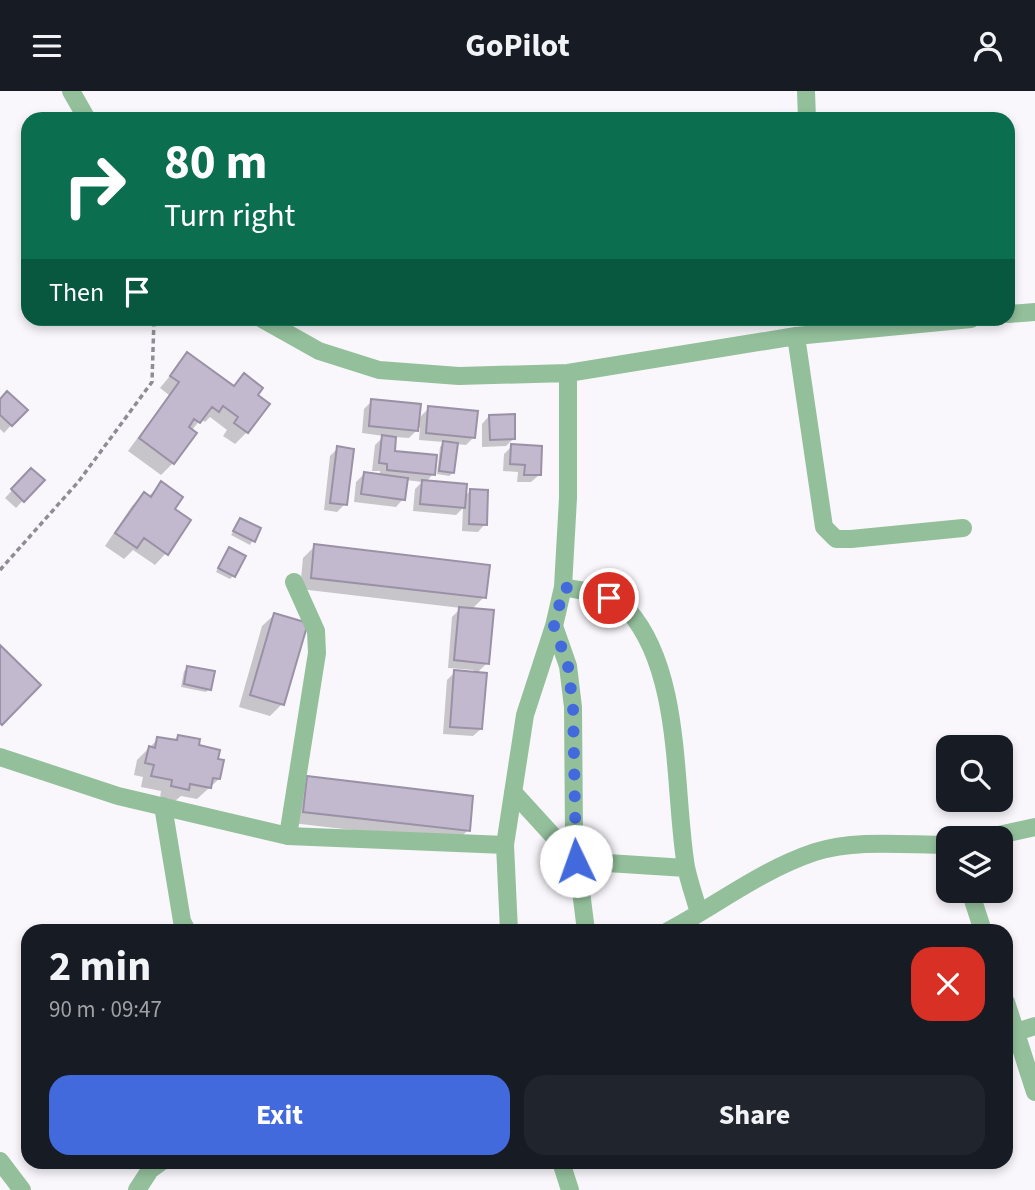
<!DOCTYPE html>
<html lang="en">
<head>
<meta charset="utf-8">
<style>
	body { margin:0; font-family:"Source Sans 3",sans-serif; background:#20242c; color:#f1f3f6; height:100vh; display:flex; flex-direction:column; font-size:26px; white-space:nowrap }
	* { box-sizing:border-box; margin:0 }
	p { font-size:23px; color:#9ea1a6 }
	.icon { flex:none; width:38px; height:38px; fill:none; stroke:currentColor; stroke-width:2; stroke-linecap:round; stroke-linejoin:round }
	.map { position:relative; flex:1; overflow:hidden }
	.panel { position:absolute; left:21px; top:833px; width:992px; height:245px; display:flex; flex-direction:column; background:#171b24; border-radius:21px; box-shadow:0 4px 10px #0003 }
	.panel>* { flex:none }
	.guide { position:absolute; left:21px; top:21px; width:994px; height:214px; border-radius:21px; box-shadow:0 4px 10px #0003; background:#0b6e4f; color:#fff; overflow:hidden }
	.tools { position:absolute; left:936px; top:644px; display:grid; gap:14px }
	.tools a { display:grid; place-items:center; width:77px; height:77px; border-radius:14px; background:#171b24; box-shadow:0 4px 10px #0003; font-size:35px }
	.pin { position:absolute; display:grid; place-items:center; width:60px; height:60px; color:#fff; margin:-30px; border:4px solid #fff; border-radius:50%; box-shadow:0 2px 7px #0007 }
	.me { position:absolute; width:77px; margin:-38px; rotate:357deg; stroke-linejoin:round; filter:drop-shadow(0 0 5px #0008) }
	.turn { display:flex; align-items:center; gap:24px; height:147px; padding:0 28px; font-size:32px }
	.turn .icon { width:91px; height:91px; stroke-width:2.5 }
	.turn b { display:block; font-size:49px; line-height:60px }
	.then { display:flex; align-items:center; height:66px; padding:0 28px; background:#0003; gap:14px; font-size:26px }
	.round { display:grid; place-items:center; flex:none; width:74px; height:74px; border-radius:21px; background:#20242c }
	.summary { display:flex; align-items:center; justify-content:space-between; height:119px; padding:0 28px }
	h1 { font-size:42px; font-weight:700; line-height:52px }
	.cta { display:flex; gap:14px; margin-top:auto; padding:14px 28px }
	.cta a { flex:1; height:80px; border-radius:21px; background:#436adc; color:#fff; font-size:28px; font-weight:700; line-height:80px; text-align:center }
	.cta a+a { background:#20242c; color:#f1f3f6 }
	header { display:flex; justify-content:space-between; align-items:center; height:91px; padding:0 28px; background:#171b24; font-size:32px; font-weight:700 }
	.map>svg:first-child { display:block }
</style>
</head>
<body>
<header><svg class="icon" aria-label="menu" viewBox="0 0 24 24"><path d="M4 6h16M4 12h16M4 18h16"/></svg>GoPilot<svg class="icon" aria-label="person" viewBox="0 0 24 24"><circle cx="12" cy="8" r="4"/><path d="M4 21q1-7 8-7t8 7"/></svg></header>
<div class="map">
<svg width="1035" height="1099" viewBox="0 0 1035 1099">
	<rect width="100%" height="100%" fill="#f9f7fc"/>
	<path fill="#0003" d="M188,263L233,296L244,285L256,304L247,341L235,353L223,345L227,339L210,326L205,331L201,328L191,340L173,372L161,384L128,360L169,304L160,297Z
		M0,310L25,319L4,342L0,338Z
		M372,310L418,328L429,317L474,346L466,354L456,353L453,382L449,385L437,383L440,356L444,351L419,349L420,336L409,347L394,346L393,361L433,383L426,391L464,406L470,400L485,433L478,441L462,440L463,417L456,424L413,420L415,398L422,391L406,389L403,408L396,416L354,411L356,391L364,383L380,385V380H372L375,354L384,345L362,342L364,318Z
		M489,325L514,347L506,355L482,356V333Z
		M512,355L539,384L531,391H517L518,381L503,380L504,363Z
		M338,357L345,413L337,421L324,419L330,365Z
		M31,379L42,389L16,417L5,407Z
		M161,393L173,419L166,462L155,474L133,459L124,468L105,455L132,415L144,403L148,406Z
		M240,429L259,438L250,454L231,444Z
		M315,455L484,506L471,519L487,572L476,583L481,638L473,645L443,643L447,589L455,581L473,583L474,579L448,577L452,526L461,517L300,498L303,467Z
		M226,462L234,484L230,488L216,481Z
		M274,524L282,613L270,625L239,616L262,535Z
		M188,577L209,598L206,601L181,596L184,580Z
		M179,646L197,656L219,688L197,708L181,705L175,710L160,707L161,700L141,696L143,686L134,684L137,669L158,648L174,651Z
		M308,687L468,739L456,751L292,732L296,699Z"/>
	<path fill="#c2b9cf" stroke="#9a91a6" stroke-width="2" d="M187,261L234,295L244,282L263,297L258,304L270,313L248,342L234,332L238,326L223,315L219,321L212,316L200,332L194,328L189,336L197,342L174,373L139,347L179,291L170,285Z
		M7,300L28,319L12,335L0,324V308Z
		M371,308L421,313L418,340L369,335Z
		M428,315L478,320L475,347L426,342Z
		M515,323V348L490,349L489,324Z
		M382,344L396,346L395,360L437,364L435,384L387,379V373L379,372Z
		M443,350L458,352L454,382L439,380Z
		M511,353L542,355L541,384H524L525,374L510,373Z
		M337,355L354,358L347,414L330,412Z
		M31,377L45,389L24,411L11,398Z
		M364,381L408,387L405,409L361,403Z
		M422,389L467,393L465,417L420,413Z
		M161,390L183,406L175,418L191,429L168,464L144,447L137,457L115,442L144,401L151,406Z
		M470,398L488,399L487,434L469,433Z
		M240,427L261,437L255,451L233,440Z
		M314,453L490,474L486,507L311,487Z
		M229,456L246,465L235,486L218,477Z
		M459,516L494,519L489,573L454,569Z
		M274,522L308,532L284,614L250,604Z
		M0,554L41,594L2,634L0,632Z
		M187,575L215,580L211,599L184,593Z
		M454,579L487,582L482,638L450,636Z
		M178,644L200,648L199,654L220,659L218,668L224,669L220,688L213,687L211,697L190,693L189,699L171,695L172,689L151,685L154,674L145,672L149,655L155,657L157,646L177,649Z
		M307,685L473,705L470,740L303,721Z"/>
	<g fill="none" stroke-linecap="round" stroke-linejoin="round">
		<path stroke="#8f8c93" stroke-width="3.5" stroke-dasharray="5 3.5" stroke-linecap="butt" d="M0,479L79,390L152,291L154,228"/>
		<path stroke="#93bf9b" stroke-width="18" d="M71,0L87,28
			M806,0L807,28
			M1008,223L1035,221
			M262,228L319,260L379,279L459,285L568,282L796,245L971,228
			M796,245L824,436L836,448H851L963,437
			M563,496C583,500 614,503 628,519C683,582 673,697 686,776C689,791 695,807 699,822
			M554,535L568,575L573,616L574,744L586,840
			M0,666L118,705L288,745L505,754
			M513,701L576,770L686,777
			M163,715L182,830L187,840
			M288,745L317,562L316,540L294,491
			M985,747L1035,736
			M970,800L983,840
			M509,840L505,754L525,624L554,535L563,496L568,407V282
			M668,840C717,814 761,779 815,761C857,748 905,754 948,754
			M1006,911L1035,1001
			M1016,941L1035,935
			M0,1070L22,1099
			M561,1071L570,1099
			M137,1099L150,1079L161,1071"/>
	</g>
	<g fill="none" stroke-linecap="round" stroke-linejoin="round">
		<path stroke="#436adc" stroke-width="12" stroke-dasharray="0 21.6" d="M576,770L573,616L568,575L554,535L564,496L609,507"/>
	</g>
</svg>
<div class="tools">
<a><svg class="icon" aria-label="search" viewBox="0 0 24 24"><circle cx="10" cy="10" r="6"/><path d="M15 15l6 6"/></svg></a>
<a><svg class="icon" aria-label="layers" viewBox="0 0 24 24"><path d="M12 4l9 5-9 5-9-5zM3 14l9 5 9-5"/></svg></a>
</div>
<div class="pin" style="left:609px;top:507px;background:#d93025"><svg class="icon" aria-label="arrive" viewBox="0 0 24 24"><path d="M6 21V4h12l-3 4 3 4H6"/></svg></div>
<svg class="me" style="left:576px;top:770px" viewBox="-20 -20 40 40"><circle r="19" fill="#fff"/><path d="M0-13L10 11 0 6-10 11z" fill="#436adc"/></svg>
<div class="guide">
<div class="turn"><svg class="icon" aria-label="right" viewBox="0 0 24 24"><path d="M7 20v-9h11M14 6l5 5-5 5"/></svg><div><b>80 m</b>Turn right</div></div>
<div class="then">Then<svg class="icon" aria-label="arrive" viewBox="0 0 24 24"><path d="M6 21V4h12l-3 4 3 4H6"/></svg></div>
</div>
<section class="panel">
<div class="summary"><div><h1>2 min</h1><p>90 m · 09:47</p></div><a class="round" style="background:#d93025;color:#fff"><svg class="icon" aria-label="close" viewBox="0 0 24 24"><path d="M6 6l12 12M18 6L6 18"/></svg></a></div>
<div class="cta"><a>Exit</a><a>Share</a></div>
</section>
</div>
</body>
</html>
